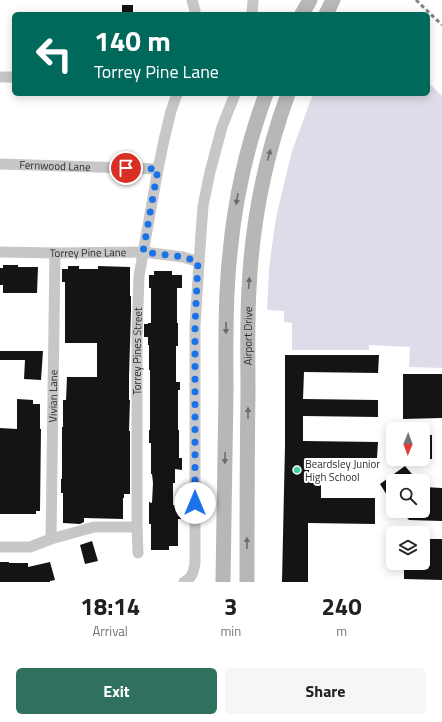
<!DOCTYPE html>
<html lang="en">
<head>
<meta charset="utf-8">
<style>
	body { margin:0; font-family:"Titillium Web",sans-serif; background:#f6f6f6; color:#202124; height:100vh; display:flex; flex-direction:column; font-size:15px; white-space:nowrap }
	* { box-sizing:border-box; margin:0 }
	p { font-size:13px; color:#757577 }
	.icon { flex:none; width:22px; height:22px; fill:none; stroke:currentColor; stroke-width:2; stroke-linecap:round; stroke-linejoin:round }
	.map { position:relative; height:582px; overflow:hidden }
	.sheet { display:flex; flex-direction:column; background:#fff; flex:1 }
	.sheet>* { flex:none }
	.banner { position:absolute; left:12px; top:12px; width:418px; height:84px; border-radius:6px; box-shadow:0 2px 10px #0003; background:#00695c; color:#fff; overflow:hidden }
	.needle { width:26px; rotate:181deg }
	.controls { position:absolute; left:386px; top:422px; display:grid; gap:8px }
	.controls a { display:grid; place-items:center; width:44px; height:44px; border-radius:6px; background:#fff; box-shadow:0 2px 10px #0003; font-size:20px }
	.pin { position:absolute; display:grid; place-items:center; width:34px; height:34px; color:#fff; margin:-17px; border:2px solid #fff; border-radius:50%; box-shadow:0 1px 4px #0007 }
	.me { position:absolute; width:44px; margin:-22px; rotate:0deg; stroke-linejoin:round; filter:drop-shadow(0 0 3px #0008) }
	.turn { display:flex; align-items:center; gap:14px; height:84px; padding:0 16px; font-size:18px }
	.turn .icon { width:52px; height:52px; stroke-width:2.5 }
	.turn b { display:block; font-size:28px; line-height:34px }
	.eta { display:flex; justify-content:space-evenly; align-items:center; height:68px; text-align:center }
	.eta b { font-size:24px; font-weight:700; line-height:28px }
	.action { display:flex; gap:8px; margin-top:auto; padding:8px 16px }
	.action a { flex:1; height:46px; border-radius:6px; background:#30705e; color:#fff; font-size:16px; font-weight:700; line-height:46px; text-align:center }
	.action a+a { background:#f6f6f6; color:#202124 }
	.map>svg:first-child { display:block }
</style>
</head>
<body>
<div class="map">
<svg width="442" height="582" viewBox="0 0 442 582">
	<rect width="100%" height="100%" fill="#fff"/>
	<path fill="#dfdce9" d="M428,82L442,96V368L409,367L410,347L369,345V350H292V323L284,322V311L267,310L269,269L275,224L278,209L292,151L313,94H428Z"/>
	<path fill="#141414" d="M122,5H133V14H122Z
		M3,265H18V267H38L37,293H3V285H0V268H3Z
		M68,266H79V269H98V266L130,267V296H131V311L129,377V400H130L129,431H130V494H124V498H123V519L84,518V522L80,524L63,523V493H61V479H62V427H63V400H66L67,377H97V343H65V282H62V269H68Z
		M154,271H172V275H182V288H177V323H178V346H176V382H180V390H178V430H179V458H182V470L175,469V483H173V505H181V519H178V546H169V550H151V524H149V502L152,503L153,483L152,474H151V443H149V430H150V370H149V345H148V337H144V324H148V323H151V288H149V275H154Z
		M0,351H43L41,380L24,379L25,360H0Z
		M285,355H379L378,373L304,372L303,399L378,400V417L303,416V441L378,442L377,458H309V481L321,482V498H375V524L308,523V582H282L285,445Z
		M403,374H442V418L403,419Z
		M17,399L33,400V404H40V429H41L40,511H36V514H0V428L17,429Z
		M423,435H432V459H423Z
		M405,466L418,481H393V505L380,484Z
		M423,487L442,488V521L409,520L401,511H423Z
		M423,539H442V580L404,579V563H423Z
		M92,541L98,561L85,564L80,545Z
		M0,562H9V563H28V567L50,562L55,580L50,581V582H0Z"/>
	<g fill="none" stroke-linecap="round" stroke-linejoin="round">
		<g stroke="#c7c7c7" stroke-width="11">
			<path d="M192,0L195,11V14"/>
			<path d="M252,14L253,0"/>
			<path d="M0,77H14"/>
			<path id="s1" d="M0,164L158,169"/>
			<path id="s2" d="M0,252L55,253L143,252L183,257L199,262"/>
			<path d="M137,527L138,553"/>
			<path id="s3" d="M51,539L55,253"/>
			<path id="s4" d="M0,547H30L51,539L94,527H137V336L139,276L158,169L164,140L171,111L177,94"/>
			<path d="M184,582C192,578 193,573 195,564V326L199,262L203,206L210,172L222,127L235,94"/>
		</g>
		<g stroke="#b7b7b7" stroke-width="15">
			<path d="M302,14L310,0"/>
			<path d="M326,14L333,0"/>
			<path d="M223,582C224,519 225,455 226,392C226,345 225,299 230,253C235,199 247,145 266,94"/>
			<path id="s5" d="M247,582C247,520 247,457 248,395C248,359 247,324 249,289C252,222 265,157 288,94"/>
		</g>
		<path stroke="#828282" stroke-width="3" stroke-dasharray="4 3" stroke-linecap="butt" d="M416,0L442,25"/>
	</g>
	<defs><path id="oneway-solid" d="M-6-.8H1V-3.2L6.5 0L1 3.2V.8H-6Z"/></defs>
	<g fill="#6b6b6b">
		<use href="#oneway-solid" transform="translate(269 155) rotate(-75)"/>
		<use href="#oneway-solid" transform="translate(237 199) rotate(100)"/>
		<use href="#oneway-solid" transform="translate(249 283) rotate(-86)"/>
		<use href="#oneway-solid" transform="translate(226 328) rotate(91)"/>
		<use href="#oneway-solid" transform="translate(248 413) rotate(-90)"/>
		<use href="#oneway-solid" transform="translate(225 458) rotate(91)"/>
		<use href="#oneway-solid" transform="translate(247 543) rotate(-90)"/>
	</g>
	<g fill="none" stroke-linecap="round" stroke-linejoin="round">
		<path stroke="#1a73e8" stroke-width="7" stroke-dasharray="0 12.6" d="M126,168L158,169L143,252L184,257L198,262L195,326V503"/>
	</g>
	<circle fill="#43d0a5" stroke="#fff" stroke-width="1.5" cx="297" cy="470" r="4"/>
	<g text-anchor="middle" stroke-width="4" stroke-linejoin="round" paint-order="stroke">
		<g font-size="11" fill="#2d2d2d" stroke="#fff">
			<text dy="4" stroke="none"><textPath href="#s1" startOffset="55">Fernwood Lane</textPath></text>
			<text dy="4" stroke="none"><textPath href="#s2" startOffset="88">Torrey Pine Lane</textPath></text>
			<text dy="4" stroke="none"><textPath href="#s5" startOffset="246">Airport Drive</textPath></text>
			<text dy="4" stroke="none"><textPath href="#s4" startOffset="316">Torrey Pines Street</textPath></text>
			<text dy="4" stroke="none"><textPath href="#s3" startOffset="143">Vivian Lane</textPath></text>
		</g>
		<g font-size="11" fill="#2d2d2d" stroke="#fff" text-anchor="start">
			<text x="305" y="468">Beardsley Junior<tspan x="305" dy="13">High School</tspan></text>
		</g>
	</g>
</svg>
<div class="controls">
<a><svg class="needle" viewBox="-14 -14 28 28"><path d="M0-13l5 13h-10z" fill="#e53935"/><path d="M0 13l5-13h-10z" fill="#757577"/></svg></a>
<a><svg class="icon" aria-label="search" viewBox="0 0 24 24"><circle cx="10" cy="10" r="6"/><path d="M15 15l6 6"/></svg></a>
<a><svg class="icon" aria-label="layers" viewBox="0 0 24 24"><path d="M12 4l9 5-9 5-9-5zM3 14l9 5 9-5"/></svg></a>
</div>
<div class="pin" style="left:126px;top:168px;background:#d93025"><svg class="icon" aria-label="arrive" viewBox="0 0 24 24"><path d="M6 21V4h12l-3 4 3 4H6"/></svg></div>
<svg class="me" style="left:195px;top:503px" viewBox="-20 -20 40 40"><circle r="19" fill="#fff"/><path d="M0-13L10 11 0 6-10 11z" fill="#1a73e8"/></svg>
<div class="banner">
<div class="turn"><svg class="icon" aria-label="left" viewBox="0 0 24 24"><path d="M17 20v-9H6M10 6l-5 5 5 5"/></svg><div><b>140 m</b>Torrey Pine Lane</div></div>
</div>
</div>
<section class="sheet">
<div class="eta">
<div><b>18:14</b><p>Arrival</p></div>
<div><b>3</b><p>min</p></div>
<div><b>240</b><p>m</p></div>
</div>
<div class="action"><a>Exit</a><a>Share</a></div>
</section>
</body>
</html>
